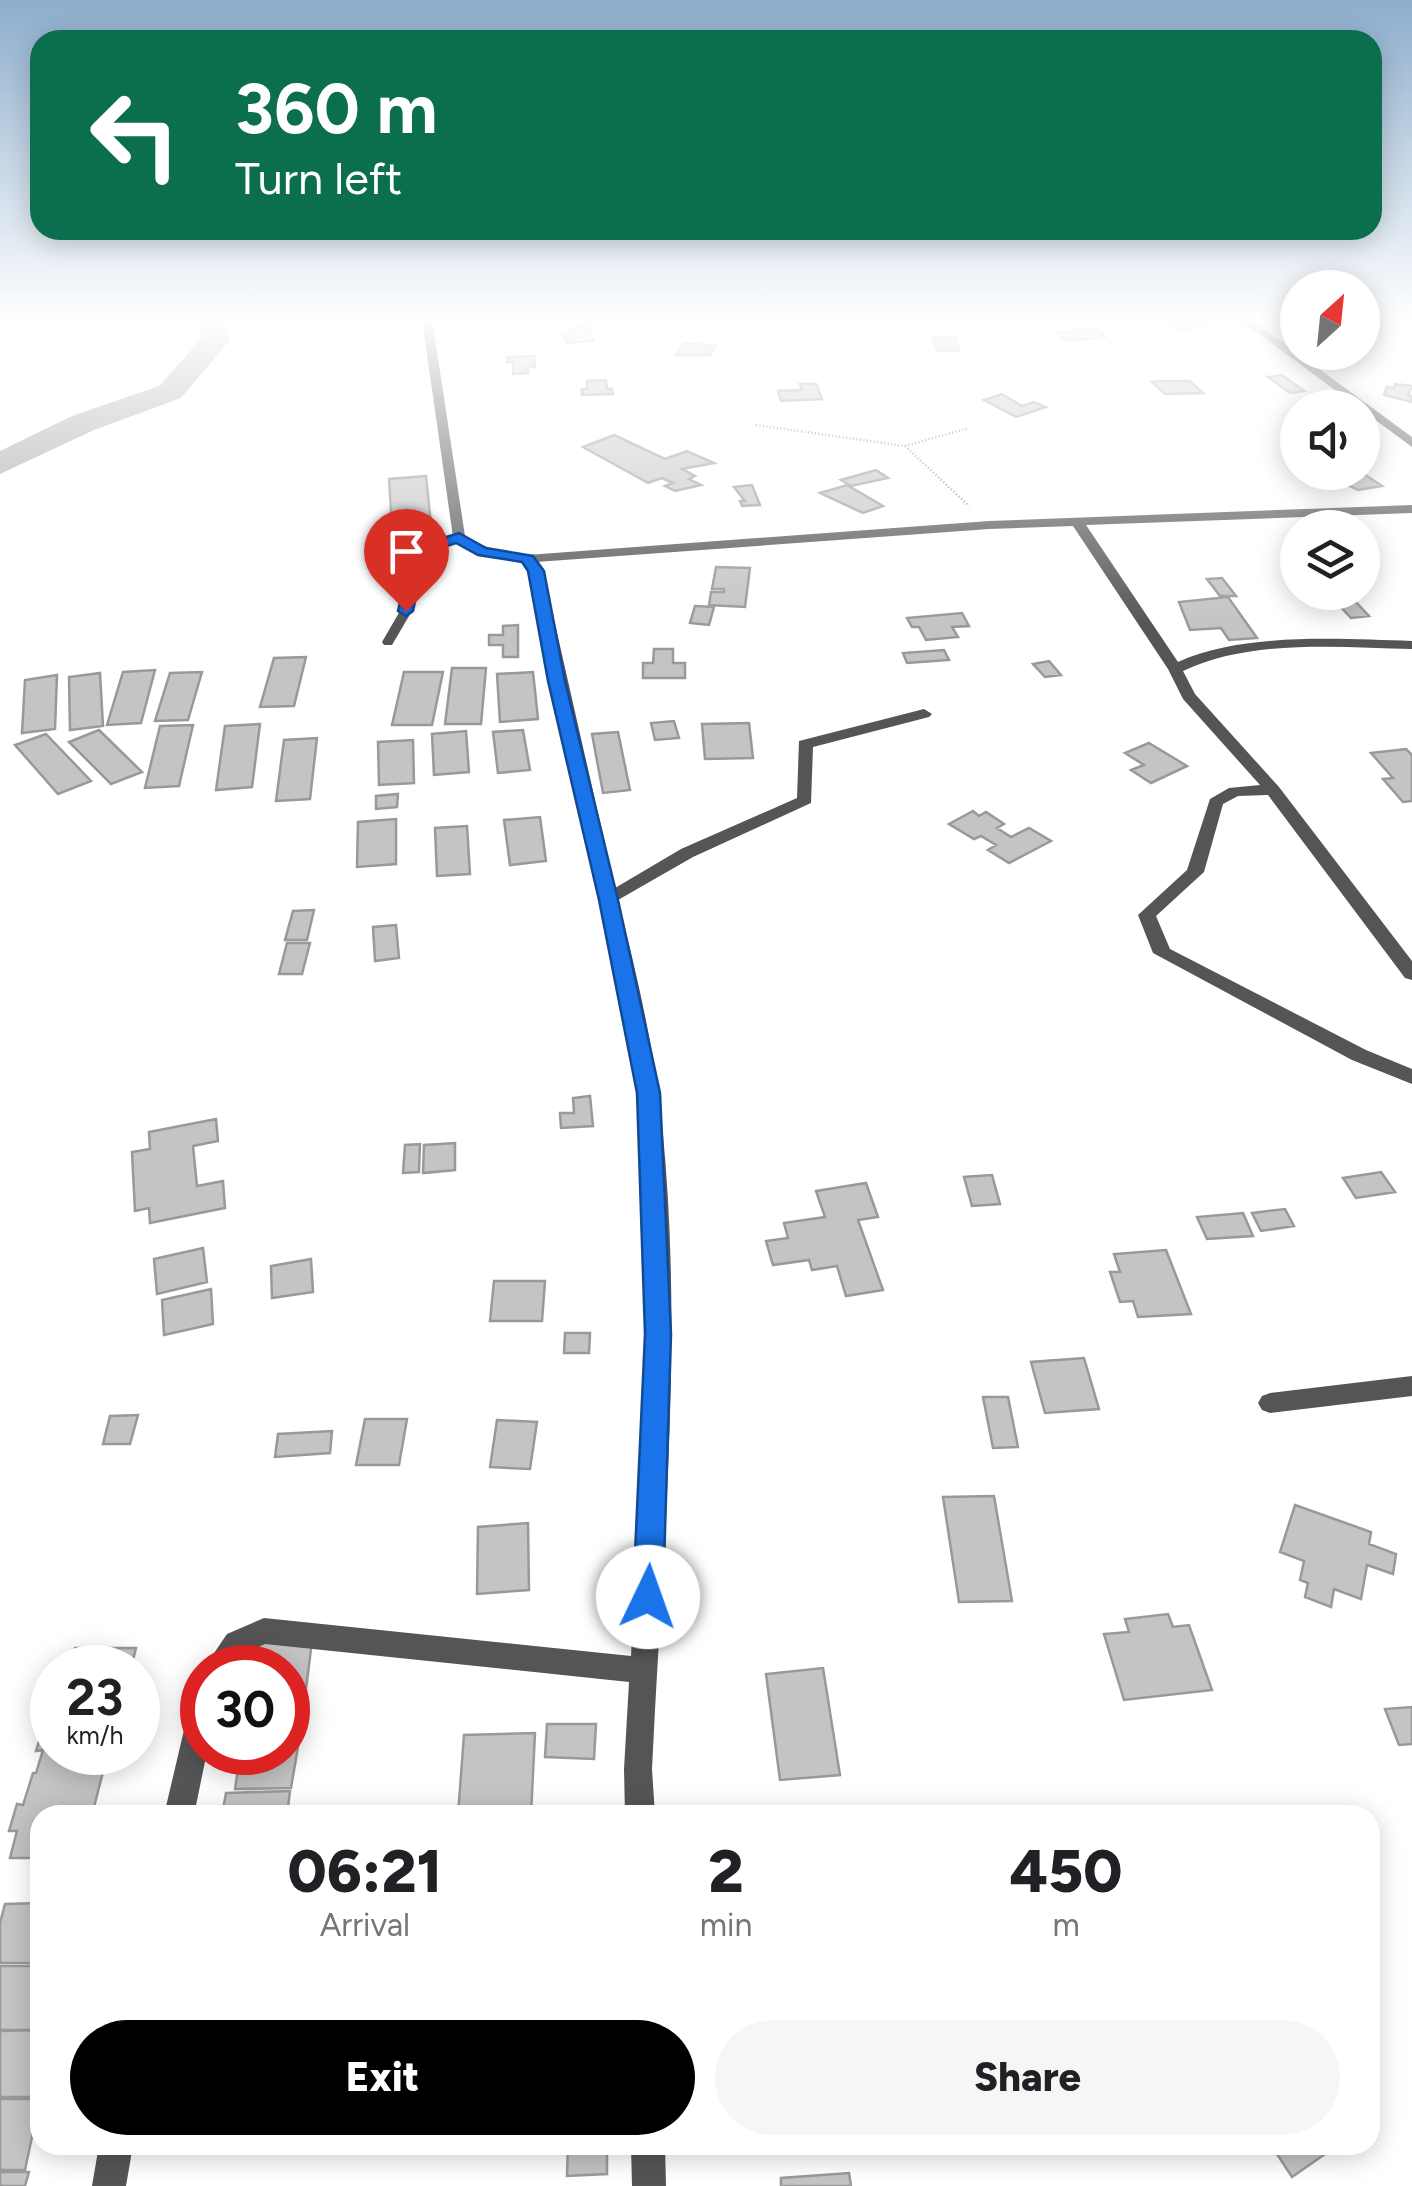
<!DOCTYPE html>
<html lang="en">
<head>
<meta charset="utf-8">
<style>
	body { margin:0; font-family:Figtree,sans-serif; background:#f6f6f6; color:#202124; height:100vh; display:flex; flex-direction:column; font-size:38px; white-space:nowrap }
	* { box-sizing:border-box; margin:0 }
	p { font-size:32px; color:#757577 }
	.icon { flex:none; width:55px; height:55px; fill:none; stroke:currentColor; stroke-width:2; stroke-linecap:round; stroke-linejoin:round }
	.map { position:relative; flex:1; overflow:hidden }
	.panel { position:absolute; left:30px; top:1805px; width:1350px; height:350px; display:flex; flex-direction:column; background:#fff; border-radius:30px; box-shadow:0 5px 25px #0003 }
	.panel>* { flex:none }
	.guide { position:absolute; left:30px; top:30px; width:1352px; height:210px; border-radius:30px; box-shadow:0 5px 25px #0003; background:#0b6e4f; color:#fff; overflow:hidden }
	.needle { width:65px; rotate:27deg }
	.tools { position:absolute; left:1280px; top:270px; display:grid; gap:20px }
	.tools a { display:grid; place-items:center; width:100px; height:100px; border-radius:50%; background:#fff; box-shadow:0 5px 25px #0003; font-size:50px }
	.speed { position:absolute; left:30px; top:1645px; display:flex; gap:20px; font-size:50px; font-weight:700; text-align:center }
	.speed>* { display:grid; place-content:center; width:130px; height:130px; border-radius:50%; background:#fff; box-shadow:0 5px 25px #0003; line-height:1 }
	.speed small { font-size:25px; font-weight:400 }
	.speed .limit { border:15px solid #d22; background:#fff; color:#111 }
	.pin { position:absolute; display:grid; place-items:center; width:85px; height:85px; color:#fff; margin:-102px -42px; border-radius:50% 50% 50% 0; rotate:-45deg; box-shadow:0 0 10px #0007 }
	.pin .icon { rotate:45deg }
	.me { position:absolute; width:110px; margin:-55px; rotate:3deg; stroke-linejoin:round; filter:drop-shadow(0 0 8px #0008) }
	.turn { display:flex; align-items:center; gap:35px; height:210px; padding:0 40px; font-size:45px }
	.turn .icon { width:130px; height:130px; stroke-width:2.5 }
	.turn b { display:block; font-size:70px; line-height:85px }
	.eta { display:flex; justify-content:space-evenly; align-items:center; height:170px; text-align:center }
	.eta b { font-size:60px; font-weight:800; line-height:70px }
	.primary-button { display:flex; gap:20px; margin-top:auto; padding:20px 40px }
	.primary-button a { flex:1; height:115px; border-radius:60px; background:#000; color:#fff; font-size:40px; font-weight:800; line-height:115px; text-align:center }
	.primary-button a+a { background:#f6f6f6; color:#202124 }
	.map>svg:first-child { display:block }
</style>
</head>
<body>
<div class="map">
<svg width="1412" height="2186" viewBox="0 0 1412 2186">
	<rect width="100%" height="100%" fill="#fff"/>
	<g fill="none" stroke-linecap="round" stroke-linejoin="round">
		<path fill="#a3a3a3" fill-rule="evenodd" d="M197,319H225L230,340L181,398L94,430L0,474V451L72,416L159,386L201,339Z"/>
	</g>
	<path fill="#c4c4c4" stroke="#999" stroke-width="2.5" d="M1165,319H1193L1203,327L1179,330Z
		M588,326L594,341L567,343L564,338L562,333H570L568,328Z
		M1097,329L1105,337L1066,341L1057,332Z
		M933,337H956L959,351H937Z
		M684,343L716,346L710,355H676Z
		M534,356L535,367H528V373L513,374V362H507V357Z
		M1282,375L1304,391L1290,393L1268,377Z
		M606,380L607,389H612L613,394L582,395V389H587V381Z
		M1161,381H1190L1203,393L1165,394L1152,382Z
		M800,384H816L822,399L781,401L778,391L802,390Z
		M1395,384L1412,386L1408,395L1412,396V402L1384,395L1387,387L1394,388Z
		M1002,394L1022,406L1034,402L1046,407L1016,417L984,400Z
		M614,435L665,459L687,451L714,463L682,469L695,476L689,479L701,485L675,491L665,486L673,483L662,478L648,483L583,447Z
		M876,470L888,478L851,486L841,480Z
		M1361,472L1382,486L1358,490L1337,480L1342,479L1337,475Z
		M426,476L431,524L418,525V530L400,532V527L392,528L389,479Z
		M752,485L760,505L742,506L740,501H745L734,487Z
		M847,485L883,506L863,513L820,493Z
		M716,567L750,568L745,607L709,605L711,592H724V589H712Z
		M1222,578L1236,596H1220L1207,579Z
		M1228,597L1257,638L1229,640L1221,628L1190,630L1179,602Z
		M1355,601L1369,616L1351,618L1337,603Z
		M695,606L714,607L709,625L690,623Z
		M962,613L969,626L952,627L958,637L926,640L919,627H912L907,618Z
		M518,625V657H503V645H489V635H503V626Z
		M654,649H673V663H685V678H643V663H653Z
		M944,650L949,660L907,663L903,653Z
		M306,657L294,706L260,707L274,658Z
		M1049,661L1061,675L1045,677L1033,664Z
		M452,668H486L481,724H445Z
		M155,670L141,723L107,725L123,672Z
		M202,672L188,720L155,721L170,673Z
		M404,672H443L432,725H392Z
		M533,672L538,719L500,722L497,674Z
		M100,673L103,726L70,730L69,677Z
		M57,675L55,729L22,733L25,680Z
		M674,721L679,738L655,740L651,723Z
		M749,723L753,758L705,759L702,724Z
		M260,724L252,787L216,790L225,726Z
		M193,725L179,786L145,788L160,726Z
		M99,730L142,772L111,784L69,742Z
		M523,730L530,770L498,773L493,732Z
		M466,731L469,772L434,775L432,734Z
		M618,732L630,790L603,793L592,734Z
		M46,734L91,781L58,794L15,745Z
		M317,738L310,799L276,801L284,740Z
		M413,740L414,783L379,785L378,742Z
		M1149,743L1187,766L1151,783L1131,770L1144,765L1125,753Z
		M1406,749L1412,755V801L1403,802L1383,779L1393,778L1371,753Z
		M398,794L397,807L376,809V796Z
		M973,811L979,816L986,812L1004,824L997,828L1011,837L1029,828L1051,841L1009,863L988,850L996,845L981,836L974,839L949,824Z
		M540,817L546,861L510,865L504,820Z
		M396,819V864L357,867L358,822Z
		M467,826L470,874L437,876L435,828Z
		M314,910L307,940H285L293,911Z
		M396,925L399,958L375,961L373,927Z
		M287,943H310L302,974H279Z
		M590,1096L593,1126L561,1128L560,1113H574L573,1098Z
		M216,1119L218,1141L193,1146L197,1186L223,1181L225,1208L150,1223L149,1208L135,1211L132,1152L150,1149L149,1132Z
		M455,1143V1170L423,1173L424,1145Z
		M420,1144L419,1172L403,1173L405,1145Z
		M1381,1172L1395,1192L1356,1198L1343,1178Z
		M992,1175L1000,1204L972,1206L964,1177Z
		M866,1183L878,1217L858,1220L883,1290L846,1296L837,1266L812,1270L809,1260L773,1265L766,1241L788,1238L784,1223L825,1217L816,1191Z
		M1285,1209L1294,1226L1261,1231L1252,1213Z
		M1243,1213L1253,1236L1207,1239L1197,1217Z
		M203,1248L207,1282L157,1294L154,1259Z
		M1166,1250L1191,1314L1138,1317L1133,1301L1120,1302L1110,1272H1120L1114,1254Z
		M311,1259L313,1292L272,1298L271,1266Z
		M494,1281H545L542,1321H490Z
		M211,1289L213,1324L164,1335L162,1300Z
		M565,1333H590L589,1353H564Z
		M1084,1358L1099,1409L1045,1413L1031,1362Z
		M983,1397H1008L1018,1447L993,1448Z
		M138,1415L130,1444H103L110,1416Z
		M365,1419H407L399,1465H356Z
		M497,1420L537,1422L530,1469L490,1467Z
		M332,1431L330,1453L275,1457L278,1434Z
		M994,1496L1012,1601L959,1602L943,1497Z
		M1295,1505L1371,1532L1369,1544L1396,1554L1393,1574L1367,1565L1361,1599L1334,1589L1331,1607L1305,1597L1308,1583L1300,1580L1304,1561L1280,1552Z
		M528,1523L529,1590L477,1594L478,1527Z
		M1168,1614L1173,1627L1189,1625L1212,1690L1124,1700L1104,1634L1129,1632L1125,1619Z
		M312,1641L306,1689H288V1668L245,1667L249,1643Z
		M75,1648H136L131,1668H70Z
		M823,1668L840,1775L780,1780L766,1674Z
		M288,1691H306L298,1738H288Z
		M1412,1707V1744L1399,1745L1385,1709Z
		M45,1722H52V1752H108L92,1815H40V1858H10L17,1831H9L17,1804L23,1805L33,1773H36L43,1750L36,1751Z
		M547,1724H596L594,1759L545,1757Z
		M535,1733L531,1815H458L464,1735Z
		M288,1741H299L291,1788L235,1789L238,1769H227L230,1752H288Z
		M290,1791L287,1815H222L226,1793Z
		M40,1903V1963H0V1923L5,1904Z
		M0,1966H40V2030H0Z
		M40,2030V2097H0V2031Z
		M0,2099H40L25,2170H0Z
		M568,2145H607V2174L567,2176Z
		M1271,2145H1338L1292,2177Z
		M0,2172H29L25,2186H0Z
		M849,2173L851,2186H781V2178Z"/>
	<g fill="none" stroke-linecap="round" stroke-linejoin="round">
		<path stroke="#777" stroke-width="2.5" stroke-dasharray="1 2.5" stroke-linecap="butt" d="M756,425L905,446L969,506
			M905,446L969,428"/>
		<path fill="#555" fill-rule="evenodd" d="M459,534L463,535V539L423,552L412,611L392,645H384L382,642L400,611L412,550Z"/>
		<path fill="#555" fill-rule="evenodd" d="M422,319H432L465,536C483,551 505,549 527,555L989,521L1412,505V513L1086,525L1178,662C1244,632 1340,639 1412,641V649C1339,647 1251,639 1183,671L1195,694L1279,787L1412,961V980L1405,978L1268,795L1238,796L1223,804L1204,872L1156,916L1170,949L1366,1050L1412,1069V1084L1352,1060L1153,953L1138,915L1187,870L1210,799L1229,788L1260,785L1183,699L1168,669L1073,526L989,529L536,562L543,571L615,888L681,849L797,798L799,741L924,709L932,714L929,717L813,747L811,803L693,857L618,900C637,974 654,1048 662,1124C684,1338 662,1555 652,1769L655,1815H625L624,1769L629,1682L265,1644L247,1652L234,1668H204L227,1634L264,1618L631,1656L647,1367V1206L642,1126L624,1003L570,771L529,571L522,562L469,551L453,537Z
			M1239,319H1251L1412,437V447Z
			M1412,1376V1396L1270,1413L1262,1410L1258,1403L1262,1396L1270,1393Z
			M202,1699V1752H207L194,1815H164L188,1713L192,1703Z
			M99,2145H133L126,2186H92Z
			M631,2145H665L666,2186H632Z"/>
	</g>
	<linearGradient id="sky" x2="0" y2="1"><stop stop-color="#8cadcc"/><stop offset="0.51" stop-color="#fff"/><stop offset="1" stop-color="#fff" stop-opacity="0"/></linearGradient>
	<rect width="1412" height="625" fill="url(#sky)"/>
	<path fill="#1a73e8" stroke="#114b97" stroke-width="2.5" d="M459,533L486,548L533,556L544,571L565,681L618,900L660,1093L671,1334L663,1597L659,1607L648,1611L637,1607L633,1597L645,1334L637,1093L599,900L548,681L528,571L522,562L478,555L456,543L425,553L413,611L406,616L398,611L413,547Z"/>
</svg>
<div class="tools">
<a><svg class="needle" viewBox="-14 -14 28 28"><path d="M0-13l5 13h-10z" fill="#e53935"/><path d="M0 13l5-13h-10z" fill="#757577"/></svg></a>
<a><svg class="icon" aria-label="sound" viewBox="0 0 24 24"><path d="M4 9h4l5-4v14l-5-4H4zM17 9q2 3 0 6"/></svg></a>
<a><svg class="icon" aria-label="layers" viewBox="0 0 24 24"><path d="M12 4l9 5-9 5-9-5zM3 14l9 5 9-5"/></svg></a>
</div>
<div class="speed"><div>23<small>km/h</small></div><div class="limit">30</div></div>
<div class="pin" style="left:406px;top:611px;background:#d93025"><svg class="icon" aria-label="arrive" viewBox="0 0 24 24"><path d="M6 21V4h12l-3 4 3 4H6"/></svg></div>
<svg class="me" style="left:648px;top:1597px" viewBox="-20 -20 40 40"><circle r="19" fill="#fff"/><path d="M0-13L10 11 0 6-10 11z" fill="#1a73e8"/></svg>
<div class="guide">
<div class="turn"><svg class="icon" aria-label="left" viewBox="0 0 24 24"><path d="M17 20v-9H6M10 6l-5 5 5 5"/></svg><div><b>360 m</b>Turn left</div></div>
</div>
<section class="panel">
<div class="eta">
<div><b>06:21</b><p>Arrival</p></div>
<div><b>2</b><p>min</p></div>
<div><b>450</b><p>m</p></div>
</div>
<div class="primary-button"><a>Exit</a><a>Share</a></div>
</section>
</div>
</body>
</html>
